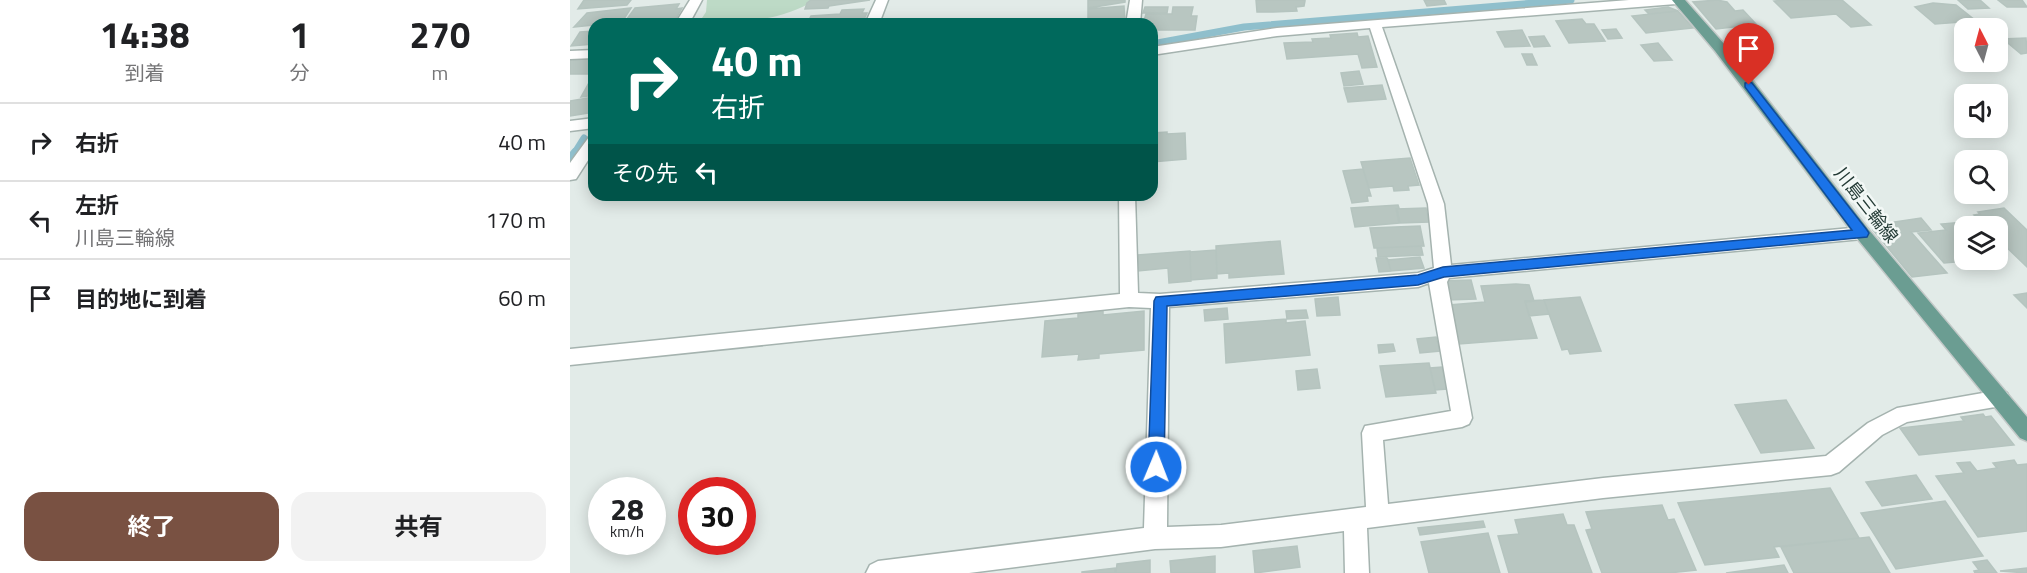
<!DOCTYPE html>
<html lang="ja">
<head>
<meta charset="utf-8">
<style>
	body { margin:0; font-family:"Titillium Web","Noto Sans JP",sans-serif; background:#f2f2f2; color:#202124; height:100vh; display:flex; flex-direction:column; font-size:22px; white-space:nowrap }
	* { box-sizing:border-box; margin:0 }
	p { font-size:20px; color:#757577 }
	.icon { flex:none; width:33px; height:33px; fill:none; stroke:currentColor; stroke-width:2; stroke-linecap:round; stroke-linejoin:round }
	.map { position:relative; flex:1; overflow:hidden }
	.sheet { display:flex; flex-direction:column; background:#fff; width:570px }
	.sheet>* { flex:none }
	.hud { position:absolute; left:18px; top:18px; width:570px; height:183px; border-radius:18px; box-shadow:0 3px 15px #0003; background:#00695c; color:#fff; overflow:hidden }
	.needle { width:39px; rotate:354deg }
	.buttons { position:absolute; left:1384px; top:18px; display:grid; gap:12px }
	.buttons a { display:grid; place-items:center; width:54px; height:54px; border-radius:12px; background:#fff; box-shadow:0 3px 15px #0003; font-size:30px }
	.speed { position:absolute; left:18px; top:477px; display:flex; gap:12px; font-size:30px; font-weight:700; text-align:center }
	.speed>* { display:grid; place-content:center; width:78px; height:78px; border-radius:50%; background:#fff; box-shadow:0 3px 15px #0003; line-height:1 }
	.speed small { font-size:15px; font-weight:400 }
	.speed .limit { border:9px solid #d22; background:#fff; color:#111 }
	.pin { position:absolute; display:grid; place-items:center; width:51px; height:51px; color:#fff; margin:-62px -26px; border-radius:50% 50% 50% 0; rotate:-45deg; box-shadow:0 0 6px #0007 }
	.pin .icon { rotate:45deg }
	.me { position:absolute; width:66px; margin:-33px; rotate:1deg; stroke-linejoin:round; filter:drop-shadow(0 0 4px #0008) }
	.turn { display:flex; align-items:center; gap:21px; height:126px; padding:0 24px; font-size:27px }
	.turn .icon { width:78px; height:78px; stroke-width:2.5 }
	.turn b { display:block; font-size:42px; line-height:51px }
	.then { display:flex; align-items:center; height:57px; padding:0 24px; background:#0003; gap:12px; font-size:22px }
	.eta { display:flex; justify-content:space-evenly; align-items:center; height:102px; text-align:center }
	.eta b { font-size:36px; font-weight:700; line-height:42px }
	.action { display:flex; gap:12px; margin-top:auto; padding:12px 24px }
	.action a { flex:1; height:69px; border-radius:18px; background:#795142; color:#fff; font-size:24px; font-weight:700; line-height:69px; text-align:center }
	.action a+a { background:#f2f2f2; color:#202124 }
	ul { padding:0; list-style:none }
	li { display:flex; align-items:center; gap:18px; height:78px; padding:0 24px; border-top:2px solid #e0e0e0 }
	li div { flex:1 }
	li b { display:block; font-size:22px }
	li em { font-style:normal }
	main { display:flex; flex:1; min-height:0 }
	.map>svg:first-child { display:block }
</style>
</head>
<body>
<main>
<section class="sheet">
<div class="eta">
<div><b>14:38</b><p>到着</p></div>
<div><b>1</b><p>分</p></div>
<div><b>270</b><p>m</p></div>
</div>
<ul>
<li><svg class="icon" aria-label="right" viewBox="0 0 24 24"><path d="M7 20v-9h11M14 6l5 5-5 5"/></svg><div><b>右折</b></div><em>40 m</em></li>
<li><svg class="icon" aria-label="left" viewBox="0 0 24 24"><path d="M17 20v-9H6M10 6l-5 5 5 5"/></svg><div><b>左折</b><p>川島三輪線</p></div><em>170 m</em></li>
<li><svg class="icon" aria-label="arrive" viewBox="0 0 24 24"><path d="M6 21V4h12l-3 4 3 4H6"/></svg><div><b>目的地に到着</b></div><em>60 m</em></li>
</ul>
<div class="action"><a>終了</a><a>共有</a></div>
</section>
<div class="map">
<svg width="1457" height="573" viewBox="0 0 1457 573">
	<rect width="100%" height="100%" fill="#e2ebe8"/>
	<path fill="#bddac6" d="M137,0H245C212,21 166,24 128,24L136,12Z"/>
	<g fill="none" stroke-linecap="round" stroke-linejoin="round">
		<path stroke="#8fbfcc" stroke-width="7" d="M582,44L674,27L1001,0
			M4,154L14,138"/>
		<path stroke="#8fbfcc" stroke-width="8" d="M0,159L5,152"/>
	</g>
	<path fill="#b8c6c1" stroke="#b5c4bf" stroke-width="1.5" d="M14,0H61L57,5L8,9Z
		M241,0H300L259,6L258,8L235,9L237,3Z
		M518,0H555V2L518,8Z
		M686,0H735V1L734,6L726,7L727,11L703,12H687Z
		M854,0H874L876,4L857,6Z
		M1147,0L1157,2L1165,11L1173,10L1186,24H1169L1172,26L1146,29L1123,2Z
		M1216,0H1272L1301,25L1281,27L1266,14L1221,18L1204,1Z
		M1388,0H1410L1419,8L1398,9Z
		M1428,0H1452L1457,7H1437Z
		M1363,3L1386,5L1406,21L1365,24L1345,7Z
		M109,4L106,9L112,8L104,22L58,24L64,19H57L65,8Z
		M554,6L555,23L518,24V9Z
		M575,7H598L597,13H573Z
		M603,7H623L621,16H627L625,30H582V24H573L576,14H602Z
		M1098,7L1108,11L1079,14L1075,10Z
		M61,8L52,22L4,27L17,13Z
		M294,9L292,13H297L292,24H237L241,16L270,14L272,10Z
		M1108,11L1123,28L1076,33L1062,16Z
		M1012,19L1016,24H1024L1035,41L999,43L986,21Z
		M1046,29L1052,38L1038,39L1032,30Z
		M952,30L960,46L935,47L927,32Z
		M24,31V44L1,46L10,32Z
		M787,33L788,37L798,36L807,67L792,68L788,54L717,59L714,43L743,42L742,39L761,38L760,35Z
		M974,36L980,46L964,47L959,37Z
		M1456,38L1457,53L1451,54L1433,39Z
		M1088,43L1102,60L1084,61L1071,45Z
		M952,54H962L967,65H957Z
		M24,57V74H0V59Z
		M789,71L793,84L774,86L771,73Z
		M24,78V95L11,97L21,79Z
		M812,85L816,99L778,102L774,88Z
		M24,97V112L0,116V101Z
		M597,132V134L615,133L616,159L582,162V133Z
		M840,158L849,185L838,186L839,190L824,191L823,186L799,188L791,162Z
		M793,169L801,196H797L798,201L782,203L773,171Z
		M828,205L829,208L826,209L829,223L785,227L781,208Z
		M856,208L859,222L830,223L827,209Z
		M1434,208L1457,230V267L1428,239V226H1416L1404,215L1410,214L1408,212Z
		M1351,218L1361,230L1341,232L1377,273L1342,277L1303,230L1308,229L1304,225Z
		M1394,222L1398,226H1395V260H1409L1374,263L1348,233L1376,230L1371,224Z
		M850,226L854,246L804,248L800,228Z
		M710,241L714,274L659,278V273L647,274L646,246Z
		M851,246L853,255L808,257L807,248Z
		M646,250L647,278L621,280L620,252Z
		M620,251L621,281L599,283L598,268L568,271V255Z
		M817,257L821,271L809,272L806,258Z
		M850,257L854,268L821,271L818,260Z
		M901,280L906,299L877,300L873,281Z
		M946,284L959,285L964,301L955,302L967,338L889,344L879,305L915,302L911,286Z
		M1457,293V308L1444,295Z
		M768,297L770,315L747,316L745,299Z
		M1010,297L1031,351L1000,354L998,349L992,350L974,300Z
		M974,300L979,314L959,316L955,301Z
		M657,308L658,319L635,321L634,310Z
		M533,310V315L574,311V350L529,354V358L508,360L509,354L472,357L475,321L508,318V312Z
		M736,310L738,318L717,319L716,311Z
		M716,319V323L735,321L740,355L656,363L654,324Z
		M866,337L870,351L850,353L847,339Z
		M823,344L825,351L809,353L808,345Z
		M859,363L866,393L816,397L810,366Z
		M872,367L877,389L865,390L860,368Z
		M747,369L750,388L728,390L726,371Z
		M1216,400L1244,448L1191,453L1165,405Z
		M1413,414L1415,417L1421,416L1444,445L1349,455L1330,428L1394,421L1391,417Z
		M1444,460L1447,465L1457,464V531L1408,537L1366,476L1394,473L1387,463L1400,462L1407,471L1427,468L1423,463Z
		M1346,475L1362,499L1312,506L1296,482Z
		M1260,488L1289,538L1204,547L1209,557L1135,565L1108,503Z
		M1375,501L1413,556L1326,569L1291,513Z
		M1092,505L1098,520L1104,519L1126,570L1099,573H1032L1016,530L1022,529L1016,512Z
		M993,514L997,525H1004L1022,573H939L928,536L949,534L945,520Z
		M913,521L915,527L850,535L848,528Z
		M918,533L930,573H859L851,542Z
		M1299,537L1320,573H1224L1211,547Z
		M727,546L730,567L685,573L683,551Z
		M645,556V573H601L600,561Z
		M580,560V573H546L547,564Z
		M1417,560L1427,573H1405L1404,571L1409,570L1403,562Z
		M1214,565L1218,573H1156Z
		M545,568V573H512V572Z
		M1457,568V573L1430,571Z"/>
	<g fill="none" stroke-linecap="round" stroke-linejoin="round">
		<defs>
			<path id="minor" d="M120,0H132L119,24H105Z
				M306,0H318L309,24H295Z
				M560,0H572L570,24H556Z
				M1059,0H1112L1106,4L812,27L874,204L881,265L1292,227L1298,229L1300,233L1298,237L1292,239L879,278L877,282L902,418L899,424L892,427L813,440L818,504L1033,478L1256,456L1298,423L1327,408L1430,390L1437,393L1440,399L1437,405L1337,422L1312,435L1269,472L1261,475L1033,498L797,528L799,573H775L774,531L651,547L585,549L399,573H296L300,565L308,561L574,528L581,308L559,307L0,365V349L550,294L549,195H565L568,293L590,294L848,273L864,268L858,204L800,28L707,36L582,55V47L707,28ZM859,283L881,411L795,426L792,433L796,507L651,525L597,527L599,307L848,287Z
				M24,50V58L0,59V51Z
				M24,118V128L0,131V121Z
				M24,135V151L6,179L0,180V163L19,137Z"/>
			<path id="major" d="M1102,0H1115L1155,45L1298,229L1457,417V441L1450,438L1286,237L1145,51Z"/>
		</defs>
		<use href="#minor" stroke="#a5b3af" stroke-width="3"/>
		<use href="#major" stroke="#c2c8c7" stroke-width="3"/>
		<use href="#minor" fill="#fff" fill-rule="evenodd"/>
		<use href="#major" fill="#6b9d92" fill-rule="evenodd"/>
	</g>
	<path fill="#1a73e8" stroke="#114b97" stroke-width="1.5" d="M1179,82L1182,83L1297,230L1299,233L1297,237L874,277L848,285L597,306L594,467L592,472L586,475L581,472L578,467L584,301L586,297L848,275L873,267L1282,230L1175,87V83Z"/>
	<g text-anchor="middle" stroke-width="5" stroke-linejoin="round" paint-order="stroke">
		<g font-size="18" fill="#243b36" stroke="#f3f8f6">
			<text transform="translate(1296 205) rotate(52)" y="6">川島三輪線</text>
		</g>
	</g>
</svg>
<div class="buttons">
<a><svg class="needle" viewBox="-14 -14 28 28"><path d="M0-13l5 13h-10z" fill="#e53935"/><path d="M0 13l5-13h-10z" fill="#757577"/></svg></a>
<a><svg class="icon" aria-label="sound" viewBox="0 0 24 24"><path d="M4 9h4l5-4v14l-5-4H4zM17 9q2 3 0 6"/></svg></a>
<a><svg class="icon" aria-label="search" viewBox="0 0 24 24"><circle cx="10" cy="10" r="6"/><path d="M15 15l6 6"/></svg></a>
<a><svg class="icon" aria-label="layers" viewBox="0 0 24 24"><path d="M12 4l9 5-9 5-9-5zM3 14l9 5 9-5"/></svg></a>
</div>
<div class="speed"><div>28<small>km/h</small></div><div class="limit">30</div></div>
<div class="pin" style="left:1179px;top:85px;background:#d93025"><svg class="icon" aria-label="arrive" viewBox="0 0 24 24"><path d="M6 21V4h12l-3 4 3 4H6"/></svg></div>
<svg class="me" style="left:586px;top:467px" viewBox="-20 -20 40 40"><circle r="17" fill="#1a73e8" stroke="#fff" stroke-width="3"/><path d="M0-11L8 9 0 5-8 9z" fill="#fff"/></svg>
<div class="hud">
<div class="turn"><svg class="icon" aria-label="right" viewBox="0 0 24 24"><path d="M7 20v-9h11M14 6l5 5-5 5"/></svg><div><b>40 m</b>右折</div></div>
<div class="then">その先<svg class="icon" aria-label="left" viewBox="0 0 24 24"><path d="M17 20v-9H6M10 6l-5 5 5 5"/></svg></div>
</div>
</div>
</main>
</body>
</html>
